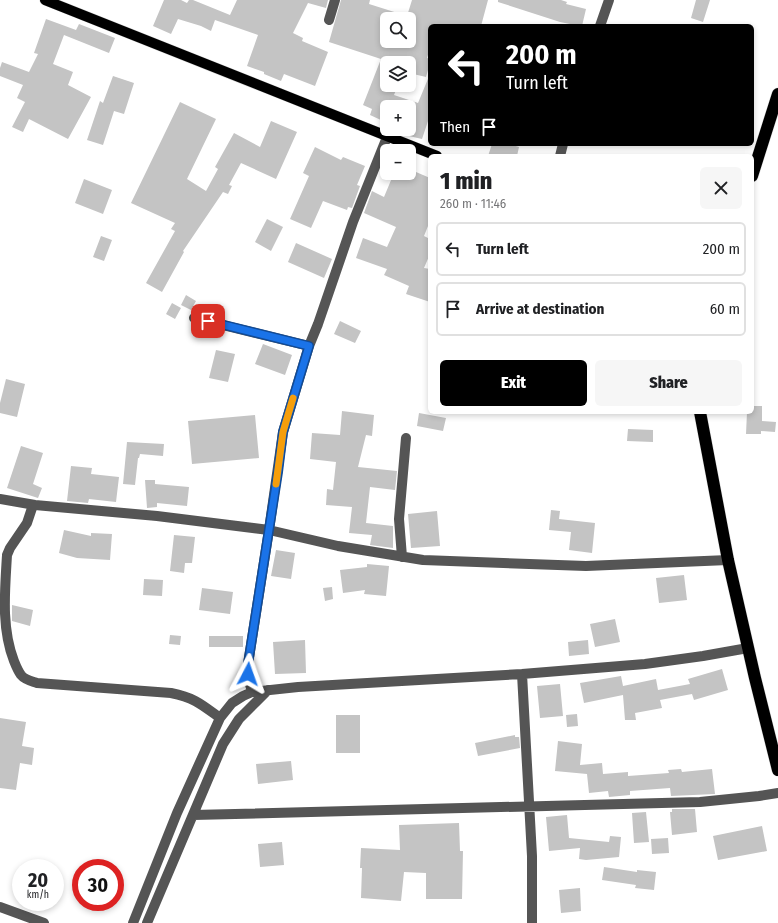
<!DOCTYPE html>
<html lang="en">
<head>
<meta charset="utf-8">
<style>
	body { margin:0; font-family:"Fira Sans Condensed",sans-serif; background:#f6f6f6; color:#202124; height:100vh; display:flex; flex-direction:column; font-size:15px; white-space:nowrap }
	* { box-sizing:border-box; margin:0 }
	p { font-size:13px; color:#757577 }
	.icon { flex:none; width:22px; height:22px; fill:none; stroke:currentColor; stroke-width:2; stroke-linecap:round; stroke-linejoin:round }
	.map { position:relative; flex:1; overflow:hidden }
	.panel { position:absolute; left:428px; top:154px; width:326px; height:260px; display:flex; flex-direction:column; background:#fff; border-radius:6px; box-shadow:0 2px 6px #0003 }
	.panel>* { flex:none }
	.hud { position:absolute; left:428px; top:24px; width:326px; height:122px; border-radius:6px; box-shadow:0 2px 6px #0003; background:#000; color:#fff; overflow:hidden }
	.controls { position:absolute; left:380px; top:12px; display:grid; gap:8px }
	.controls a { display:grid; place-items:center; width:36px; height:36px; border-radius:6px; background:#fff; box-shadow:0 2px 6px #0003; font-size:20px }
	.speed { position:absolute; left:12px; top:859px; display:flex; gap:8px; font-size:20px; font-weight:700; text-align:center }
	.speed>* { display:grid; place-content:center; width:52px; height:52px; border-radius:50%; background:#fff; box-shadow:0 2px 6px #0003; line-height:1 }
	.speed small { font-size:10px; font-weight:400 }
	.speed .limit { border:6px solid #d22; background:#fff; color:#111 }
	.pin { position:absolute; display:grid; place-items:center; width:34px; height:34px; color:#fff; margin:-17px; border-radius:8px; box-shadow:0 2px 6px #0006 }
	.me { position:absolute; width:44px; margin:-22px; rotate:4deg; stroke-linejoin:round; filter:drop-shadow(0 0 3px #0008) }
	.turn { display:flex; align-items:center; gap:14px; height:84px; padding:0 12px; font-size:18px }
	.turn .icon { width:52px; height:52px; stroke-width:2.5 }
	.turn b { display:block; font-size:28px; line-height:34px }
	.then { display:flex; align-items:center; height:38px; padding:0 12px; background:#0003; gap:8px; font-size:15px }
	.round { display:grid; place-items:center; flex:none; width:42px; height:42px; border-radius:6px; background:#f6f6f6 }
	.overview { display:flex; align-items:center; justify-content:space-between; height:68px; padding:0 12px }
	h1 { font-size:24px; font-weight:800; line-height:30px }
	.button { display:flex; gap:8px; margin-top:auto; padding:8px 12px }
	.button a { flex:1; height:46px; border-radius:6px; background:#000; color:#fff; font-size:16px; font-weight:800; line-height:46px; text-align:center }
	.button a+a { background:#f6f6f6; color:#202124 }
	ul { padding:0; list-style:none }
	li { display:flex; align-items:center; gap:12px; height:54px; margin:0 8px 6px; padding:0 4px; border:2px solid #e0e0e0; border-radius:6px }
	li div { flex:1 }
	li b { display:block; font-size:15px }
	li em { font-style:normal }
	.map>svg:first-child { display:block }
</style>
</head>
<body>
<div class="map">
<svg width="778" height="923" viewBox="0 0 778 923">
	<rect width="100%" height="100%" fill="#fff"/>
	<path fill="#c4c4c4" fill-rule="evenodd" d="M164,0H181L187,3L189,0H193L230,15L237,0H328L326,8L308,3L293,33L303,38L302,41L328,52L315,86L284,74L281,81L264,74V72L247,66L258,35L215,20L211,31L201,26L178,19L171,34L153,26Z
		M341,0H370L369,4L407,16L412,0H488L481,26H430V48L427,58L430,59V63L426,77L409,73V63H395L387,61V85H398L394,95L418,103L430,74V115L422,139L409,136L416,113L409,111V107H398L390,105L389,107H387V112L383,121L370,115L372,109L363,105L381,59L329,42ZM387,19H409V41H387Z
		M498,0H561L567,2L566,4L586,9L582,26H580L560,22L498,2Z
		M696,0H710L703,22L691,18Z
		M46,19L76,30L79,24L115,38L109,53L64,35L53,64L73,72L68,85L91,97L68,139L29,119L23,132L12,127L25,102L17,98L23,85L0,76V68L2,62L29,72L38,54L34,53Z
		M113,76L134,83L124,114L114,111L103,145L87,140L100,101L103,103Z
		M180,102L216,119L187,179L206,191L218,169L215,167L234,133L260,147L271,121L297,132L276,179L241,163L229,185L232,186L228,194L223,192L183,251L184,252L162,292L146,283L175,231L171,229L175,223L131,203Z
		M492,144H509L519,147L517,156H488Z
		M315,147L341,160L343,157L365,166L357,185L360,186L352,208L348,207L347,210L323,201L311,228L290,219L309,176L303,173Z
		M409,169L430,178V221L424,236L430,239V254L424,268L430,269V302L406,294L409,286L384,275L387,269L356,258L363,238L387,247L396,227L364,213L372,191L384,197L394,173H409Z
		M84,179L112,190L103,214L75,203Z
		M267,219L283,227L271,251L255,242Z
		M101,236L112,240L104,261L93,257Z
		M296,243L332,259L324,278L288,262Z
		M186,295L196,301L191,310L181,305Z
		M172,303L181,308L175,319L166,314Z
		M340,321L361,331L355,343L334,334Z
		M263,344L292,355L285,375L255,364Z
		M216,350L235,354L228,382L209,378Z
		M6,379L25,384L17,417L0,413V403Z
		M752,406H762V421L776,422L775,432L761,431V434H746L747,412H752Z
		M342,411L374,415L372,436L366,435L358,467L397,471L395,490L370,487L366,523L393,526V548L370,545L372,535L349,533L352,507L326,505L327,489L333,490L336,462L310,459L312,433L340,435Z
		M419,413L446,418L443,431L417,426Z
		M255,415L259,458L192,464L188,421Z
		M628,429L653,430V442L627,441Z
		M127,442L164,444L163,456L140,454L139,458H138L135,485L123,484Z
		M21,446L43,453L33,484L42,488L38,498L7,488Z
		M71,466L92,468L91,474L119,477L116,502L89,499L88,503L67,501Z
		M145,480H155V484L189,487L187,506L157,503V507L147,508Z
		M551,510L560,511L559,519L595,523L592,553L569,550L571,532L549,530Z
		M437,511L440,546L411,548L408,514Z
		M64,530L91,536V533L112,534L110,560L77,558L59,553Z
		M174,535L195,537L192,563H185L184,573L170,571Z
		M276,550L295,553L291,579L271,576Z
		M367,564L389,566L386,596L364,594L365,590L343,593L340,570L367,567Z
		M684,575L687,600L659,603L656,578Z
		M144,579L163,580L162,596L143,595Z
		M332,587L333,599L325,601L323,588Z
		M202,588L233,592L230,614L199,610Z
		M12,605L33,610L30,626L12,621Z
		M615,619L620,642L595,647L590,624Z
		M170,635L181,636L180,645L169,644Z
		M209,636H243V647H209Z
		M305,640L306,673L275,674L273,642Z
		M588,640L589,654L569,656L568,642Z
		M722,669L728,690L694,700L692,694L660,700L662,708L635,713L636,720H625L623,695L584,703L580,683L621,676L623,686L656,679L658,690L690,684L688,679Z
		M560,684L563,716L540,718L537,686Z
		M577,714L578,726L567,727L566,715Z
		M336,715H360V753H336Z
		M0,718L26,722L22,746L34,748L32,765L20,763L16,790L0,788Z
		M515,735V737H519L520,748L478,756L475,743Z
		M558,741L582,744L580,765L602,763L603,774L628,772V776L669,773L668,770L681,769L682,772L712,769L715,794L671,796L670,788L630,791V795L609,797L608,791L589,793L587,774L555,771Z
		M291,761L293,780L258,784L256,764Z
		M672,809H695L697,832L672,835L670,812H672Z
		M646,812L649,842L634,843L632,813Z
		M567,815L569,838L609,842L610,836L621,837L619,857L586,860L579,859L580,848L549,851L546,817Z
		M459,823L460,851H463L462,899H426V873L404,872L401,901L361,898L362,868H360L361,848L400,850L399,825Z
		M762,826L767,851L718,860L713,836Z
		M668,838L669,853L652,854L651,839Z
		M282,842L284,865L260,867L258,844Z
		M604,867L637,872V870L656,872L654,890L635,888L636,885L602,880Z
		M580,888L581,911L561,913L559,890Z"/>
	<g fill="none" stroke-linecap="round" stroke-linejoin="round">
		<defs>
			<path id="major" d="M45,0L437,156"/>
			<path id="highway" d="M752,176L778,94
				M700,412L728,560L755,678L778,770"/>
		</defs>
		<use href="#major" stroke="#dbdbdb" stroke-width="11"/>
		<use href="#highway" stroke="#dbdbdb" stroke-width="13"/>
		<path stroke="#555" stroke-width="10" d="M329,20L335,0
			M600,26L609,0
			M560,156L563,144
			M194,318L309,346
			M0,499L35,505L157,516L269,530L283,432L309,346L318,324L353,222L387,137
			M33,505L27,523L10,548L7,555C5,590 1,628 14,661C16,666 18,671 21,675C25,680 31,681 37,683L171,693C195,698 201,704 220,718
			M402,557L399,519L406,438
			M522,674L532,856V923
			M252,692L249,681L248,664L269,530L338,546L423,560L586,566L728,560
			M193,815L700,802L759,796L778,793
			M0,907L44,923
			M133,923L177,813L220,718L232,703L243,696L252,692L298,687L522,674L645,664L703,656L748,648
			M147,923L223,744L239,719L268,690"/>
		<use href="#major" stroke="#000" stroke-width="10"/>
		<use href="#highway" stroke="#000" stroke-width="12"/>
	</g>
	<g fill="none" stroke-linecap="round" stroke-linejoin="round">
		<defs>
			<path id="route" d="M208,321L309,346L283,432L278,472L248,664V674"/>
		</defs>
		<use href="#route" stroke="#114b97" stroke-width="10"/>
		<use href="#route" stroke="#1a73e8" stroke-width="7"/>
		<path stroke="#f59e0b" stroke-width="7" d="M276,484L283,432L293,398"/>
	</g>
</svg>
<div class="controls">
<a><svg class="icon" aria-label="search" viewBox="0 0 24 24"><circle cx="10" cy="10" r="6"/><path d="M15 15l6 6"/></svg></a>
<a><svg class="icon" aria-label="layers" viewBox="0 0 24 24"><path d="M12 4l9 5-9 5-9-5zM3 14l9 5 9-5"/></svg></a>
<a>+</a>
<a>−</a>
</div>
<div class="speed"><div>20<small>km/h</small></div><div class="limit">30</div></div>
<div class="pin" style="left:208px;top:321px;background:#d93025"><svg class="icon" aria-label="arrive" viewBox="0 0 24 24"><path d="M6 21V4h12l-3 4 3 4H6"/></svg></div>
<svg class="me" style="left:248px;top:674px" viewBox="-20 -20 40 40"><path d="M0-17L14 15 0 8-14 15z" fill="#1a73e8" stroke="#fff" stroke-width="4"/></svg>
<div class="hud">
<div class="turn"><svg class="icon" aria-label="left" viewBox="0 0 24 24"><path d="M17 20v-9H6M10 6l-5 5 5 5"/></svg><div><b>200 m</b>Turn left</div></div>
<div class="then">Then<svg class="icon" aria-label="arrive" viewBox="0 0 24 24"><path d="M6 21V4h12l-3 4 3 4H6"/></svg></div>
</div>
<section class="panel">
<div class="overview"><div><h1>1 min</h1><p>260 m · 11:46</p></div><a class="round"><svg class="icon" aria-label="close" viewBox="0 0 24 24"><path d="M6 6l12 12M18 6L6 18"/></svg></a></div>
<ul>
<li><svg class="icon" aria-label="left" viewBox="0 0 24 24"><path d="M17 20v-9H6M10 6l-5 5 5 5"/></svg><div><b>Turn left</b></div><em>200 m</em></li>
<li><svg class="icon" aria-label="arrive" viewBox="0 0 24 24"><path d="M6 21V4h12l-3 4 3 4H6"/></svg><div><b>Arrive at destination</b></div><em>60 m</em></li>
</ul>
<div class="button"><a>Exit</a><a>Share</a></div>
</section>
</div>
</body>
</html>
